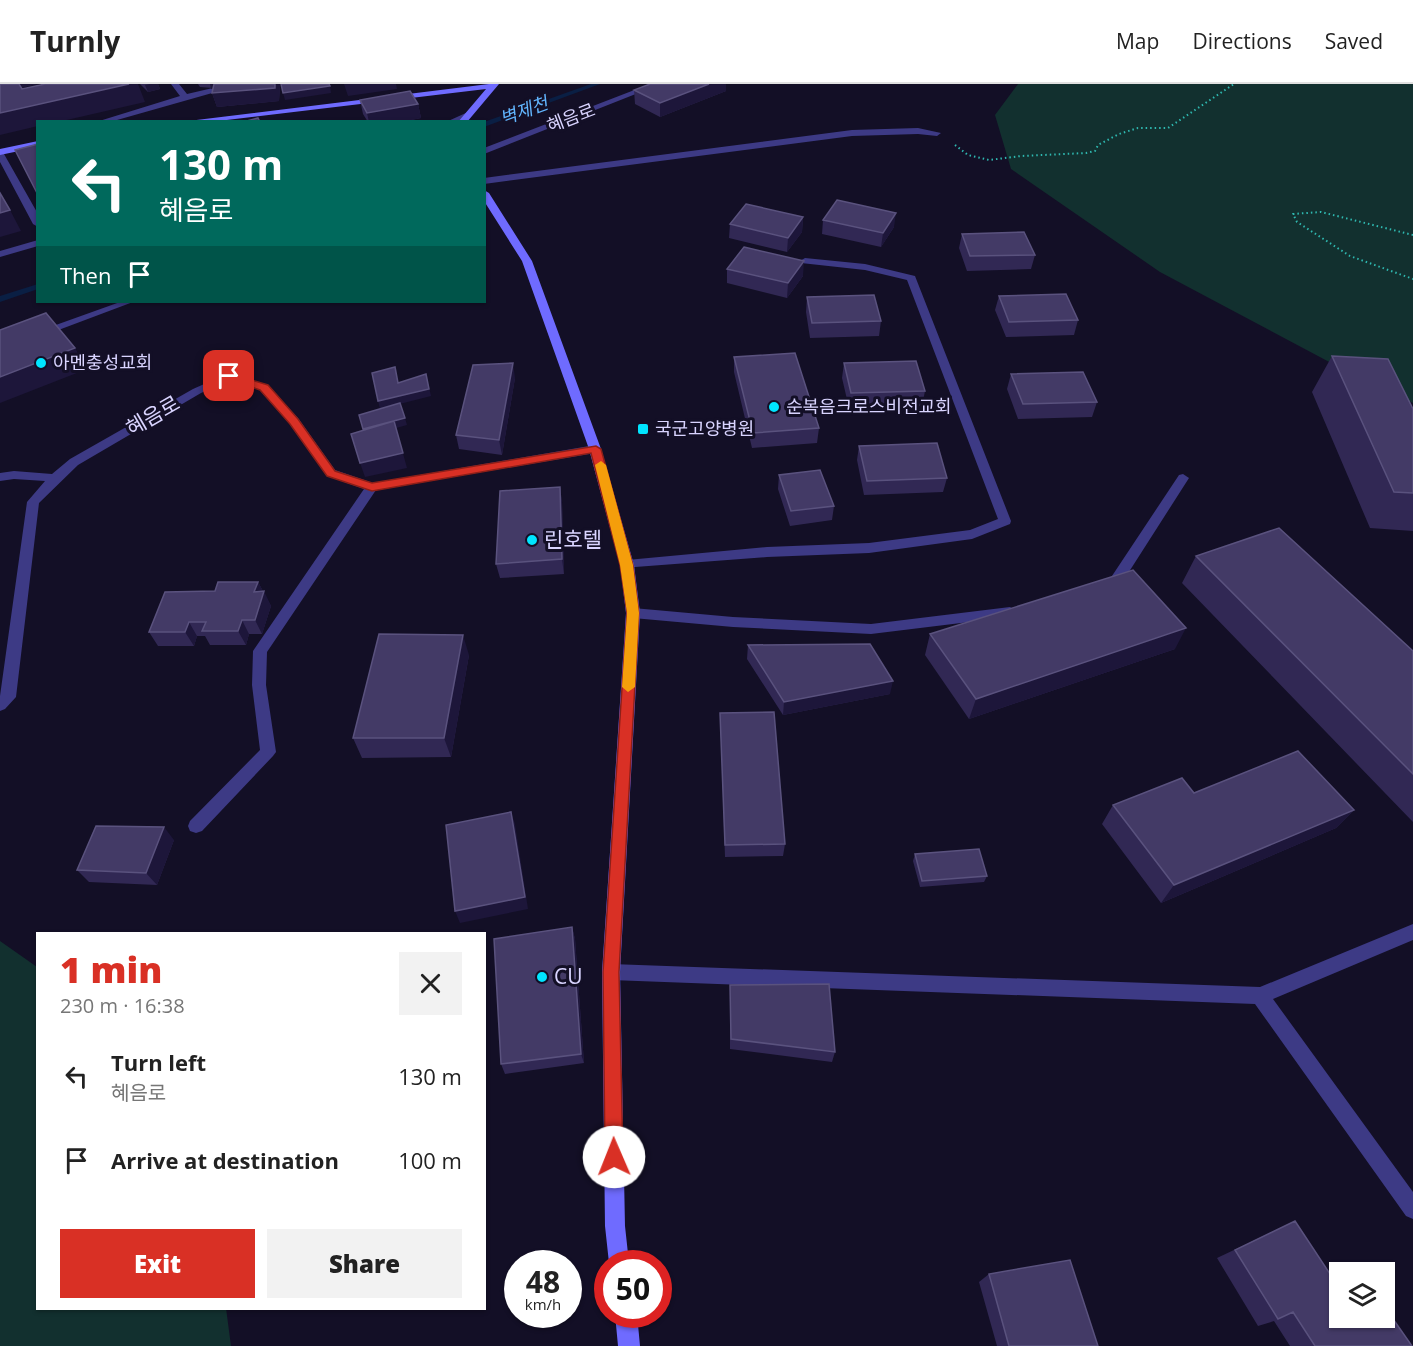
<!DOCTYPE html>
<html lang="en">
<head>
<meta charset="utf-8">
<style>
	body { margin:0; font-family:"Open Sans","Noto Sans KR",sans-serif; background:#f2f2f2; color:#222; height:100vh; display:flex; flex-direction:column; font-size:22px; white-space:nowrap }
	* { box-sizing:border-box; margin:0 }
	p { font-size:20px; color:#767676 }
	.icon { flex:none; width:33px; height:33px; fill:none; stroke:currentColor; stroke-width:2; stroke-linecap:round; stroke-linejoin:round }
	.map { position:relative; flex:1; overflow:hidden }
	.side { position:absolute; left:36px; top:848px; width:450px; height:378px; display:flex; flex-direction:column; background:#fff; border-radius:0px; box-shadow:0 2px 4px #0004 }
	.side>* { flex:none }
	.hud { position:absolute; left:36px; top:36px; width:450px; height:183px; border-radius:0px; box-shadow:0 2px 4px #0004; background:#00695c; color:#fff; overflow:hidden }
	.fabs { position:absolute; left:1329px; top:1178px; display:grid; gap:12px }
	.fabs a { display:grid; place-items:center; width:66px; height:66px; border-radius:0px; background:#fff; box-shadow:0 2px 4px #0004; font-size:30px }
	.speed { position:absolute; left:504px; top:1166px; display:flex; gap:12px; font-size:30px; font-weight:700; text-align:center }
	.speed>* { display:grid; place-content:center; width:78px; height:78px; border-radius:50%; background:#fff; box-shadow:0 2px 4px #0004; line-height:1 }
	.speed small { font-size:15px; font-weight:400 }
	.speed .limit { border:9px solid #d22; background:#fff; color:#111 }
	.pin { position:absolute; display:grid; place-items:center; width:51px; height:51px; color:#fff; margin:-26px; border-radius:12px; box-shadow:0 3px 9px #0006 }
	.me { position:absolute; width:66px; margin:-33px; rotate:359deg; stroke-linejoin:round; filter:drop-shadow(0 0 4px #0008) }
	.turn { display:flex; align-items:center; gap:21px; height:126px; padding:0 24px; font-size:27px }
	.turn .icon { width:78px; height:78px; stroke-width:2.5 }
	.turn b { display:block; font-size:42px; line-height:51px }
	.then { display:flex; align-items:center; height:57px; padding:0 24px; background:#0003; gap:12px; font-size:22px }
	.round { display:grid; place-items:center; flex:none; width:63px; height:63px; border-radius:0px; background:#f2f2f2 }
	.headline { display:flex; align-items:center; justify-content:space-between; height:102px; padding:0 24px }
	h1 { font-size:36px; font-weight:800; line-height:45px; color:#d93025 }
	.button { display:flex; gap:12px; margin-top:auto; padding:12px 24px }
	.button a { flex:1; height:69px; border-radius:0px; background:#d93025; color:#fff; font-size:24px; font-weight:800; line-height:69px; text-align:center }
	.button a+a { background:#f2f2f2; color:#222 }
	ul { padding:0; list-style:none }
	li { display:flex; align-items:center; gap:18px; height:84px; padding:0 24px }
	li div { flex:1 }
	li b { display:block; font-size:22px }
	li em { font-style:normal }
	header { display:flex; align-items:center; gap:36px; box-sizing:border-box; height:84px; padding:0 30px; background:#fff; border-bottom:2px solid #e0e0e0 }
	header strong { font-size:28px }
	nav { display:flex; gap:33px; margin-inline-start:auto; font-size:21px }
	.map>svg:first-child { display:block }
</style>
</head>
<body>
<header>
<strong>Turnly</strong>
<nav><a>Map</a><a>Directions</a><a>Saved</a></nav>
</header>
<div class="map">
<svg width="1413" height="1262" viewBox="0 0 1413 1262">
	<rect width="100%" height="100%" fill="#130f26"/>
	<path fill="#12302f" d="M1018,0H1413V319L1350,289L1160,188L1011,85L995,31Z
		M0,857L37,883L38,1224H226L231,1262H0Z"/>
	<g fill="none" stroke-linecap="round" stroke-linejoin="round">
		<path fill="#0a1f44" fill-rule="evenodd" d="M591,0H600L484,43V38Z
			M38,200V205L0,218V212Z"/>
		<path stroke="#2fb8b0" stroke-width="2" stroke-dasharray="1.5 3" stroke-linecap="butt" d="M955,61L968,71L989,76L1021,72L1086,69L1095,67L1098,61L1119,50L1138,44H1168L1234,0
			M1413,151L1321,128L1293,130L1297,138L1350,172L1413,195"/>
		<path fill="#3d3a85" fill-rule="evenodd" d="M918,44L941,49L937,52L918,50L852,52L484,100V94L852,46Z
			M0,67L4,70L38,130V143L33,140L0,78Z
			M805,174L865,180L915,192L1011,437L1010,440L972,455L869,469L767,473L622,484L620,481L622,478L627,476L767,463L869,459L970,446L998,435L907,196L865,186L801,179L800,177Z
			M120,218H133L0,268V261Z
			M229,289L268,302L298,334L335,386L373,399L595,361L601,365L595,369L376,406L267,568L266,601L276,668L273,672L202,747L196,749L190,747L188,742L190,737L260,666L252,601L253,567L364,405L327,392L290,340L260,306L230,296L201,309L78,381L39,419L16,613L5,625L0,627V612L27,418L45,397L14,395L0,397V389L14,387L52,390L70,375L193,305Z
			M1183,390L1189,394L1118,505L1106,509L1101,507L1099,504L1101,501L1108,498L1179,391Z
			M1010,523L1017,528L1010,533L871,550L733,543L633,534L626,529L633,524L733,533L871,540Z
			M1413,840V856L1273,915L1413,1108V1135L1406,1132L1255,920L611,896L605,894L602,888L605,882L611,880L1260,903Z"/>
		<path fill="#3d3a85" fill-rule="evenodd" d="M171,0H179L187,10L230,0H244L110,38H96L180,12Z
			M650,0H661L484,70V64Z
			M468,28L471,29V33L459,38H446Z
			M38,156V162L0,173V167Z"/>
		<path fill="#6f6bff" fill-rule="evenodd" d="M489,0H499L467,38H458L486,5L210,38H180Z
			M38,57V63L0,71V65Z
			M484,106L489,109L532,177L601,365L634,481L640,529L620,888L625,1142L629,1179H609L605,1142L602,888L626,529L620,481L589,365L522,177L484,117Z
			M615,1230H637L640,1262H618Z"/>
	</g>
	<path fill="#312854" d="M140,0H158L160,5L148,8Z
		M198,0H280L279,17L217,23L212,9L213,4L200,3Z
		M634,6L726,7L660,33L635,20Z
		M360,16L418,20L421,34L401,38H368L363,30Z
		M803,133L802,148L787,168L729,154L730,140Z
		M823,136L894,143L881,163L822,150Z
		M962,150L1035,171L1031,185L967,187L959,164Z
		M727,185L803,192L787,214L727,199Z
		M999,212L1078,236L1074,251L1006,253L995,226Z
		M807,213L881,237L879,252L810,254L806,228Z
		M1332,272L1413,325V447L1370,444L1312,308Z
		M734,273L819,344L817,359L752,364L734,288Z
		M844,279L925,307L922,322L849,324L842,294Z
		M1011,290L1097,318L1092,333L1018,335L1007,305Z
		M515,294L502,371L459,365L456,351Z
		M859,362L947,394L943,408L864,411L857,376Z
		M779,391L834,422L832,436L790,442L778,405Z
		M560,403L562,418L564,490L500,494L496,480Z
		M1196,472L1413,567V738L1182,499Z
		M258,498L271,522L262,550H249L246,561H210L205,552H197L194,562H158L149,548L215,507Z
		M930,550L1175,565L969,635L925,571Z
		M748,561L890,610L783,631L747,575Z
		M469,571L451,673L362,674L353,654Z
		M720,629L785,760L783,772L725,773Z
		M1194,709L1354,726L1336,744L1161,819L1102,740L1113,721Z
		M174,756L157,801L89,798L77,786Z
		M915,770L987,792L984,798L920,803L913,777Z
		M572,843L575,855L584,979L505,990L501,980Z
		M730,901L835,968L832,978L730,965Z
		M1295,1137L1336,1199L1340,1197V1233L1412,1262H1290L1274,1237L1258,1242L1217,1174Z
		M989,1190L1098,1262H997L979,1198Z"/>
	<path fill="#1d163a" d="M4,0H39L12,6Z
		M129,0H138L145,18L58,38H38V42L0,51V29Z
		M150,0H158L160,5L148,8L145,1Z
		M210,0H233L211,5Z
		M275,0H280V2L279,17L217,23L212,9Z
		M344,0H396L397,5L348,12Z
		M709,0H726V7L660,33V19Z
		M330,2L331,9L285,16L283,9Z
		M418,20L421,34L401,38H369L367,29Z
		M10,126L21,147L0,153V129Z
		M896,129L894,143L881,163L883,149Z
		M803,133L802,148L787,168L788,154Z
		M804,177L803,192L787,214L788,199Z
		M75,264L87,285L0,319V293Z
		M513,279L515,294L502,371L499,356Z
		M426,290L431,312L380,325L378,317Z
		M405,334L407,341L396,344L407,384L365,393L360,379L366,353L363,345Z
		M560,403L562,418L564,490L562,475Z
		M258,498L264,509V507L271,522L262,550L255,536L254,508Z
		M242,536L249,550L246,561L238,547Z
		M189,538L197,552L194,562L185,548Z
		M1186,544L1175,565L969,635L976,615Z
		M463,551L469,571L451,673L444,654Z
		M893,597L890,610L783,631L784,618Z
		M1354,726L1336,744L1161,819L1174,801Z
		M511,728L515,740L528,825L460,839L455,827Z
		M164,743L174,756L157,801L146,789Z
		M572,843L575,855L584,979L581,970Z"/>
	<path fill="#433a66" stroke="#5a527e" stroke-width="1.5" d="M0,0H19L22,5L45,0H129L0,29Z
		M214,0H275V4L212,9Z
		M281,0H329L330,2L283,9Z
		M650,0H709L660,19L634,6Z
		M410,7L418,20L367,29L360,16Z
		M258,34L260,38H243Z
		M38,60V111L15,66Z
		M0,109L10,126L0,129Z
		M837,116L896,129L883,149L823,136Z
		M746,120L803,133L788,154L730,140Z
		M1024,148L1035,171L970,172L962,150Z
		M744,163L804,177L788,199L727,185Z
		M1066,210L1078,236L1009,238L999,212Z
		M874,211L881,237L812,239L807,213Z
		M46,229L75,264L0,293V246Z
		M795,269L819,344L753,349L734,273Z
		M1332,272L1388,275L1413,325V409L1394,408Z
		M916,277L925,307L851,309L844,279Z
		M513,279L499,356L456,351L473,281Z
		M395,283L398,299L426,290L429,305L378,317L372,289Z
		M1083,288L1097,318L1023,320L1011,290Z
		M400,319L405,334L363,345L359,331Z
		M394,337L403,369L360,379L351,350Z
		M937,359L947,394L867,397L859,362Z
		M820,386L834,422L791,427L779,391Z
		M560,403L562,475L496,480L500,407Z
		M1279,444L1413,567V690L1196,472Z
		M1133,486L1186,544L976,615L930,550Z
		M218,498H258L254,508L264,507L255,536H242L238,547H202L206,538H189L185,548H149L165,508L215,507Z
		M379,550L463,551L444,654H353Z
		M870,560L893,597L784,618L748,561Z
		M774,628L785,760L725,761L720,629Z
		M1298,667L1354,726L1174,801L1113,721L1182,694L1194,709Z
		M511,728L525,813L455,827L446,741Z
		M96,742L164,743L146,789L77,786Z
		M979,765L987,792L922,797L915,770Z
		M572,843L581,970L501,980L494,855Z
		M829,900L835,968L731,955L730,901Z
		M1295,1137L1338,1202L1340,1201V1233H1384V1222L1412,1262H1315L1293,1228L1278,1235L1235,1166Z
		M1070,1176L1098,1262H1009L989,1190Z"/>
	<path fill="#d93025" stroke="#8d1f18" stroke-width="1.5" d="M229,289L268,301L298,335L335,387L372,399L596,362L601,365L633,481L639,529L619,888L623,1073L620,1079L614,1082L607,1079L605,1073L603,888L627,529L620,481L591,369L372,407L327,392L290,340L260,306L225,294V290Z"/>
	<path fill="#f59e0b" d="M601,377L606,381L633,481L639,529L635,603L628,608L622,603L627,529L620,481L595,381Z"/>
	<g fill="#00e5ff" stroke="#130f26" stroke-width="2">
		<circle cx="41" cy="279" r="6"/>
		<circle cx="774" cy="323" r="6"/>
		<rect x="637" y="339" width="12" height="12" rx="3"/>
		<circle cx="532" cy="456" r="6"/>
		<circle cx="542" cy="893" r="6"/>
	</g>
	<g text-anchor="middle" stroke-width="6" stroke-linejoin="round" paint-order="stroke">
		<g font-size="18" font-style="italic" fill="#62b6ff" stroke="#130f26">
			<text transform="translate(524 27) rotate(-20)" y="6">벽제천</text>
		</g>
		<g font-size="18" fill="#d9d4ff" stroke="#130f26">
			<text transform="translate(571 34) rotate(-21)" y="6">혜음로</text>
		</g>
		<g font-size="18" fill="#d9d4ff" stroke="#130f26" text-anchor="start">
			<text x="53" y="285">아멘충성교회</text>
			<text x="786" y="329">순복음크로스비전교회</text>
			<text x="655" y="351">국군고양병원</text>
		</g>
		<g font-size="21" fill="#d9d4ff" stroke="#130f26">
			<text transform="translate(153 332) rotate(-30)" y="7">혜음로</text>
		</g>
		<g font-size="21" fill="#d9d4ff" stroke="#130f26" text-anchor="start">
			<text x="544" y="463">린호텔</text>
			<text x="554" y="900">CU</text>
		</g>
	</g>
</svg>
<div class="fabs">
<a><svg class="icon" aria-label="layers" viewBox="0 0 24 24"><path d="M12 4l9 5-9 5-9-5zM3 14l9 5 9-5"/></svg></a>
</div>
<div class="speed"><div>48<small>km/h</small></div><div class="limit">50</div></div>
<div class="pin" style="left:229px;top:292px;background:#d93025"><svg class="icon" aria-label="arrive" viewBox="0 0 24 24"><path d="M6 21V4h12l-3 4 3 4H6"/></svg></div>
<svg class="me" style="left:614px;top:1073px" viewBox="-20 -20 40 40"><circle r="19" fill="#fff"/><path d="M0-13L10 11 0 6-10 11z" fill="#d93025"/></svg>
<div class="hud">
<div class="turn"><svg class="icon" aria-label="left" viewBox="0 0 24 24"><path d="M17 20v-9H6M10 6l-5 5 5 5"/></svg><div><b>130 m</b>혜음로</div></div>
<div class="then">Then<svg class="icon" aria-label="arrive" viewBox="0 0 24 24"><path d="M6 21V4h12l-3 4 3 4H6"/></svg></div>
</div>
<section class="side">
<div class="headline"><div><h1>1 min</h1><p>230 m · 16:38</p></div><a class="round"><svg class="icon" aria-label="close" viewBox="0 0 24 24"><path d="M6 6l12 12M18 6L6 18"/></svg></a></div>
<ul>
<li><svg class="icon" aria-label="left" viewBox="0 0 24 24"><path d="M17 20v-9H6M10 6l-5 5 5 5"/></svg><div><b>Turn left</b><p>혜음로</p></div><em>130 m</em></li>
<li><svg class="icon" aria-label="arrive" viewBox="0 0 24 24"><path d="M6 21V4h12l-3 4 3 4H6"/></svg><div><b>Arrive at destination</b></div><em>100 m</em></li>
</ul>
<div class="button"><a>Exit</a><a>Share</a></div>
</section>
</div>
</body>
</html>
